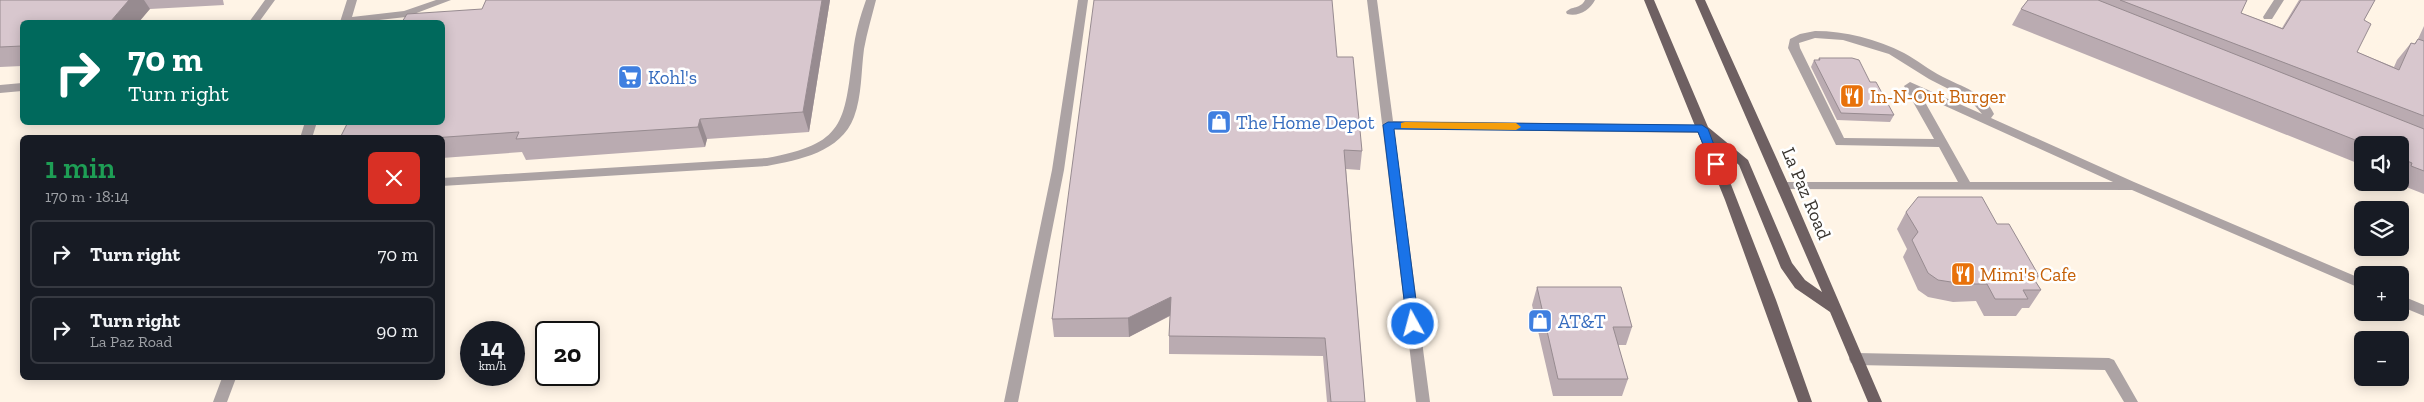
<!DOCTYPE html>
<html lang="en">
<head>
<meta charset="utf-8">
<style>
	body { margin:0; font-family:"Zilla Slab",serif; background:#242831; color:#f1f3f6; height:100vh; display:flex; flex-direction:column; font-size:19px; white-space:nowrap }
	* { box-sizing:border-box; margin:0 }
	p { font-size:16px; color:#9ea1a6 }
	.icon { flex:none; width:28px; height:28px; fill:none; stroke:currentColor; stroke-width:2; stroke-linecap:round; stroke-linejoin:round }
	.map { position:relative; flex:1; overflow:hidden }
	.panel { position:absolute; left:20px; top:135px; width:425px; height:245px; display:flex; flex-direction:column; background:#171b24; border-radius:8px; box-shadow:0 2px 12px #0003 }
	.panel>* { flex:none }
	.hud { position:absolute; left:20px; top:20px; width:425px; height:105px; border-radius:8px; box-shadow:0 2px 12px #0003; background:#00695c; color:#fff; overflow:hidden }
	.controls { position:absolute; left:2354px; top:136px; display:grid; gap:10px }
	.controls a { display:grid; place-items:center; width:55px; height:55px; border-radius:8px; background:#171b24; box-shadow:0 2px 12px #0003; font-size:25px }
	.speed { position:absolute; left:460px; top:321px; display:flex; gap:10px; font-size:25px; font-weight:700; text-align:center }
	.speed>* { display:grid; place-content:center; width:65px; height:65px; border-radius:50%; background:#171b24; box-shadow:0 2px 12px #0003; line-height:1 }
	.speed small { font-size:12px; font-weight:400 }
	.speed .limit { border:2px solid #111; border-radius:8px; background:#fff; color:#111 }
	.pin { position:absolute; display:grid; place-items:center; width:42px; height:42px; color:#fff; margin:-21px; border-radius:10px; box-shadow:0 2px 8px #0006 }
	.me { position:absolute; width:55px; margin:-28px; rotate:353deg; stroke-linejoin:round; filter:drop-shadow(0 0 4px #0008) }
	.turn { display:flex; align-items:center; gap:18px; height:105px; padding:0 25px; font-size:22px }
	.turn .icon { width:65px; height:65px; stroke-width:2.5 }
	.turn b { display:block; font-size:35px; line-height:42px }
	.round { display:grid; place-items:center; flex:none; width:52px; height:52px; border-radius:8px; background:#242831 }
	.overview { display:flex; align-items:center; justify-content:space-between; height:85px; padding:0 25px }
	h1 { font-size:30px; font-weight:600; line-height:38px; color:#1e9e55 }
	ul { padding:0; list-style:none }
	li { display:flex; align-items:center; gap:15px; height:68px; margin:0 10px 8px; padding:0 15px; border:2px solid #363941; border-radius:8px }
	li div { flex:1 }
	li b { display:block; font-size:19px }
	li em { font-style:normal }
	.map>svg:first-child { display:block }
</style>
</head>
<body>
<div class="map">
<svg width="2424" height="402" viewBox="0 0 2424 402">
	<rect width="100%" height="100%" fill="#fff4e6"/>
	<g fill="none" stroke-linecap="round" stroke-linejoin="round">
		<path fill="#aca3a4" fill-rule="evenodd" d="M265,0H275L259,22H249Z
			M347,0H357L352,17L404,11L436,0H451L406,17L361,22H340Z
			M866,0H876C872,16 867,32 864,49C861,71 862,96 854,117C841,152 799,160 767,166L442,186V178L767,158C845,144 844,123 853,53C855,34 860,17 866,0Z
			M1078,0H1088L1064,170L1018,402H1004L1052,170Z
			M1367,0H1377L1393,121L1702,125L1708,129L1702,133L1394,129L1430,402H1416Z
			M1585,0H1595C1590,10 1579,17 1567,14L1566,12C1571,6 1581,9 1585,0Z
			M2274,0H2284L2272,19H2264L2263,17Z
			M1815,31C1845,31 1877,39 1904,53C1917,60 1929,70 1943,77C1962,87 1984,92 1994,114L1991,118L2134,182L2362,279V289L2132,190L1779,189L1777,186L1779,183L1783,182H1958L1939,147L1836,145L1788,48L1790,39L1800,34ZM1815,38L1843,40L1889,54L1929,79L1970,100L1982,114L1910,82L1904,86L1934,139L1844,138L1800,48L1799,43ZM1921,95L2113,182H1970Z
			M22,83V91L0,93V85Z
			M305,122H317L312,138H300Z
			M2400,295L2424,305V316L2400,306Z
			M1856,353L2109,358L2114,360L2138,402H2124L2105,370L1856,365L1851,363L1849,359L1851,355Z
			M222,378H236L227,402H213Z"/>
		<path fill="#6e6062" fill-rule="evenodd" d="M1644,0H1654L1708,127L1748,160L1792,263L1805,280L1822,292L1695,0H1705L1789,186L1882,402H1868L1830,312L1795,288L1781,268L1739,165L1716,146L1776,300L1812,402H1798L1725,200Z"/>
	</g>
	<path fill="#baabb1" d="M0,0H223L224,5L150,9L22,22V66L0,67Z
		M486,0H830L809,132L707,139L705,147L526,160L522,152L442,158V138H340L482,9Z
		M2028,0H2247L2241,13L2282,28L2299,0H2375L2364,20L2357,52L2394,67L2397,60L2411,43L2414,44L2418,39L2424,26V194L2396,183L2400,182V145H2362V165L2012,25L2021,9Z
		M1337,57L1362,151L1360,170L1346,169L1365,402H1327L1323,356L1169,354V336L1170,316L1129,337H1054L1052,319Z
		M1819,58L1870,82L1894,115L1890,122L1837,120L1811,67L1814,60H1818Z
		M1906,212L1997,224L2039,276L2036,282L2041,290L2029,308H2022L2016,316H1984L1976,301L1953,302L1928,297L1918,290L1903,257L1907,249L1897,229Z
		M1537,287L1632,327L1626,345H1618L1628,379L1622,396H1553L1532,305Z"/>
	<path fill="#978b90" d="M129,0H144L150,9L139,22H110Z
		M822,0H830L809,132L803,112Z
		M700,119L707,139L705,147L698,127Z
		M1171,297V315L1129,337L1128,318Z"/>
	<path fill="#d8c7ce" stroke="#978b90" d="M0,0H129L110,22H22V46L0,47Z
		M486,0H822L803,112L700,119L698,127L516,139L519,132L432,138H340L348,122H442V22H402L407,14L482,9Z
		M1094,0H1332L1337,57H1353L1362,151L1344,150L1365,402H1331L1325,338L1169,336L1171,297L1128,318L1052,319Z
		M2028,0H2098L2424,129V171L2411,166L2412,163L2400,158V145H2368L2021,9Z
		M2120,0H2247L2241,13L2283,29L2301,0H2375L2364,20L2371,24L2357,52L2399,70L2411,43L2415,44L2418,39L2424,41V116Z
		M1819,58H1852L1859,60L1870,82H1876L1894,115L1841,113L1814,60H1820Z
		M1918,197H1982L1997,224H2009L2039,276H2032L2041,290H2023L2028,299H1995L1987,284H1964L1938,280L1928,273L1912,240L1918,232L1906,212Z
		M1537,287H1621L1632,327H1613L1628,379H1558Z"/>
	<path fill="#1a73e8" stroke="#114b97" d="M1388,122L1702,125L1708,129L1721,164L1720,166H1712L1698,132L1394,129L1419,324L1413,329L1407,324L1383,125Z"/>
	<path fill="#f59e0b" d="M1405,122L1516,123L1521,127L1516,130L1401,128V123Z"/>
	<defs>
		<symbol id="supermarket-square" viewBox="-11 -11 22 22"><rect x="-9" y="-9" width="18" height="18" rx="4" fill="#3f7fe0" stroke="#fff"/><path d="M-6-5.5h2.5l.6 2H6L4.5 2H-2.5L-4.4-4H-6ZM-1.5 3.2a1.3 1.3 0 1 0 .1 0ZM3 3.2a1.3 1.3 0 1 0 .1 0Z" fill="#fff"/></symbol>
		<symbol id="restaurant-square" viewBox="-11 -11 22 22"><rect x="-9" y="-9" width="18" height="18" rx="4" fill="#e8710a" stroke="#fff"/><path d="M-5-6h1v4h1v-4h1v4h1v-4h1v5L-1.5 .5V6h-2V.5L-5-1ZM5-6V6H3V1.5H1.5Q1.5-4 5-6Z" fill="#fff"/></symbol>
		<symbol id="shop-square" viewBox="-11 -11 22 22"><rect x="-9" y="-9" width="18" height="18" rx="4" fill="#3f7fe0" stroke="#fff"/><path d="M-5-2.5h2.3a2.7 3.5 0 0 1 5.4 0H5L5.5 6h-11ZM-1.5-2.5h3a1.5 2.3 0 0 0-3 0Z" fill="#fff"/></symbol>
	</defs>
	<g fill-rule="evenodd">
		<use href="#supermarket-square" x="616" y="63" width="28" height="28"/>
		<use href="#restaurant-square" x="1838" y="82" width="28" height="28"/>
		<use href="#shop-square" x="1205" y="108" width="28" height="28"/>
		<use href="#restaurant-square" x="1949" y="260" width="28" height="28"/>
		<use href="#shop-square" x="1526" y="307" width="28" height="28"/>
	</g>
	<g text-anchor="middle" stroke-width="5" stroke-linejoin="round" paint-order="stroke">
		<g font-size="19" fill="#366cbe" stroke="#fff" text-anchor="start">
			<text x="648" y="84">Kohl's</text>
			<text x="1236" y="129">The Home Depot</text>
			<text x="1558" y="328">AT&amp;T</text>
		</g>
		<g font-size="19" fill="#c56008" stroke="#fff" text-anchor="start">
			<text x="1870" y="103">In-N-Out Burger</text>
			<text x="1980" y="281">Mimi's Cafe</text>
		</g>
		<g font-size="19" fill="#37332e" stroke="#fff">
			<text transform="translate(1807 193) rotate(67)" y="7">La Paz Road</text>
		</g>
	</g>
</svg>
<div class="controls">
<a><svg class="icon" aria-label="sound" viewBox="0 0 24 24"><path d="M4 9h4l5-4v14l-5-4H4zM17 9q2 3 0 6"/></svg></a>
<a><svg class="icon" aria-label="layers" viewBox="0 0 24 24"><path d="M12 4l9 5-9 5-9-5zM3 14l9 5 9-5"/></svg></a>
<a>+</a>
<a>−</a>
</div>
<div class="speed"><div>14<small>km/h</small></div><div class="limit">20</div></div>
<div class="pin" style="left:1716px;top:164px;background:#d93025"><svg class="icon" aria-label="arrive" viewBox="0 0 24 24"><path d="M6 21V4h12l-3 4 3 4H6"/></svg></div>
<svg class="me" style="left:1413px;top:324px" viewBox="-20 -20 40 40"><circle r="17" fill="#1a73e8" stroke="#fff" stroke-width="3"/><path d="M0-11L8 9 0 5-8 9z" fill="#fff"/></svg>
<div class="hud">
<div class="turn"><svg class="icon" aria-label="right" viewBox="0 0 24 24"><path d="M7 20v-9h11M14 6l5 5-5 5"/></svg><div><b>70 m</b>Turn right</div></div>
</div>
<section class="panel">
<div class="overview"><div><h1>1 min</h1><p>170 m · 18:14</p></div><a class="round" style="background:#d93025;color:#fff"><svg class="icon" aria-label="close" viewBox="0 0 24 24"><path d="M6 6l12 12M18 6L6 18"/></svg></a></div>
<ul>
<li><svg class="icon" aria-label="right" viewBox="0 0 24 24"><path d="M7 20v-9h11M14 6l5 5-5 5"/></svg><div><b>Turn right</b></div><em>70 m</em></li>
<li><svg class="icon" aria-label="right" viewBox="0 0 24 24"><path d="M7 20v-9h11M14 6l5 5-5 5"/></svg><div><b>Turn right</b><p>La Paz Road</p></div><em>90 m</em></li>
</ul>
</section>
</div>
</body>
</html>
